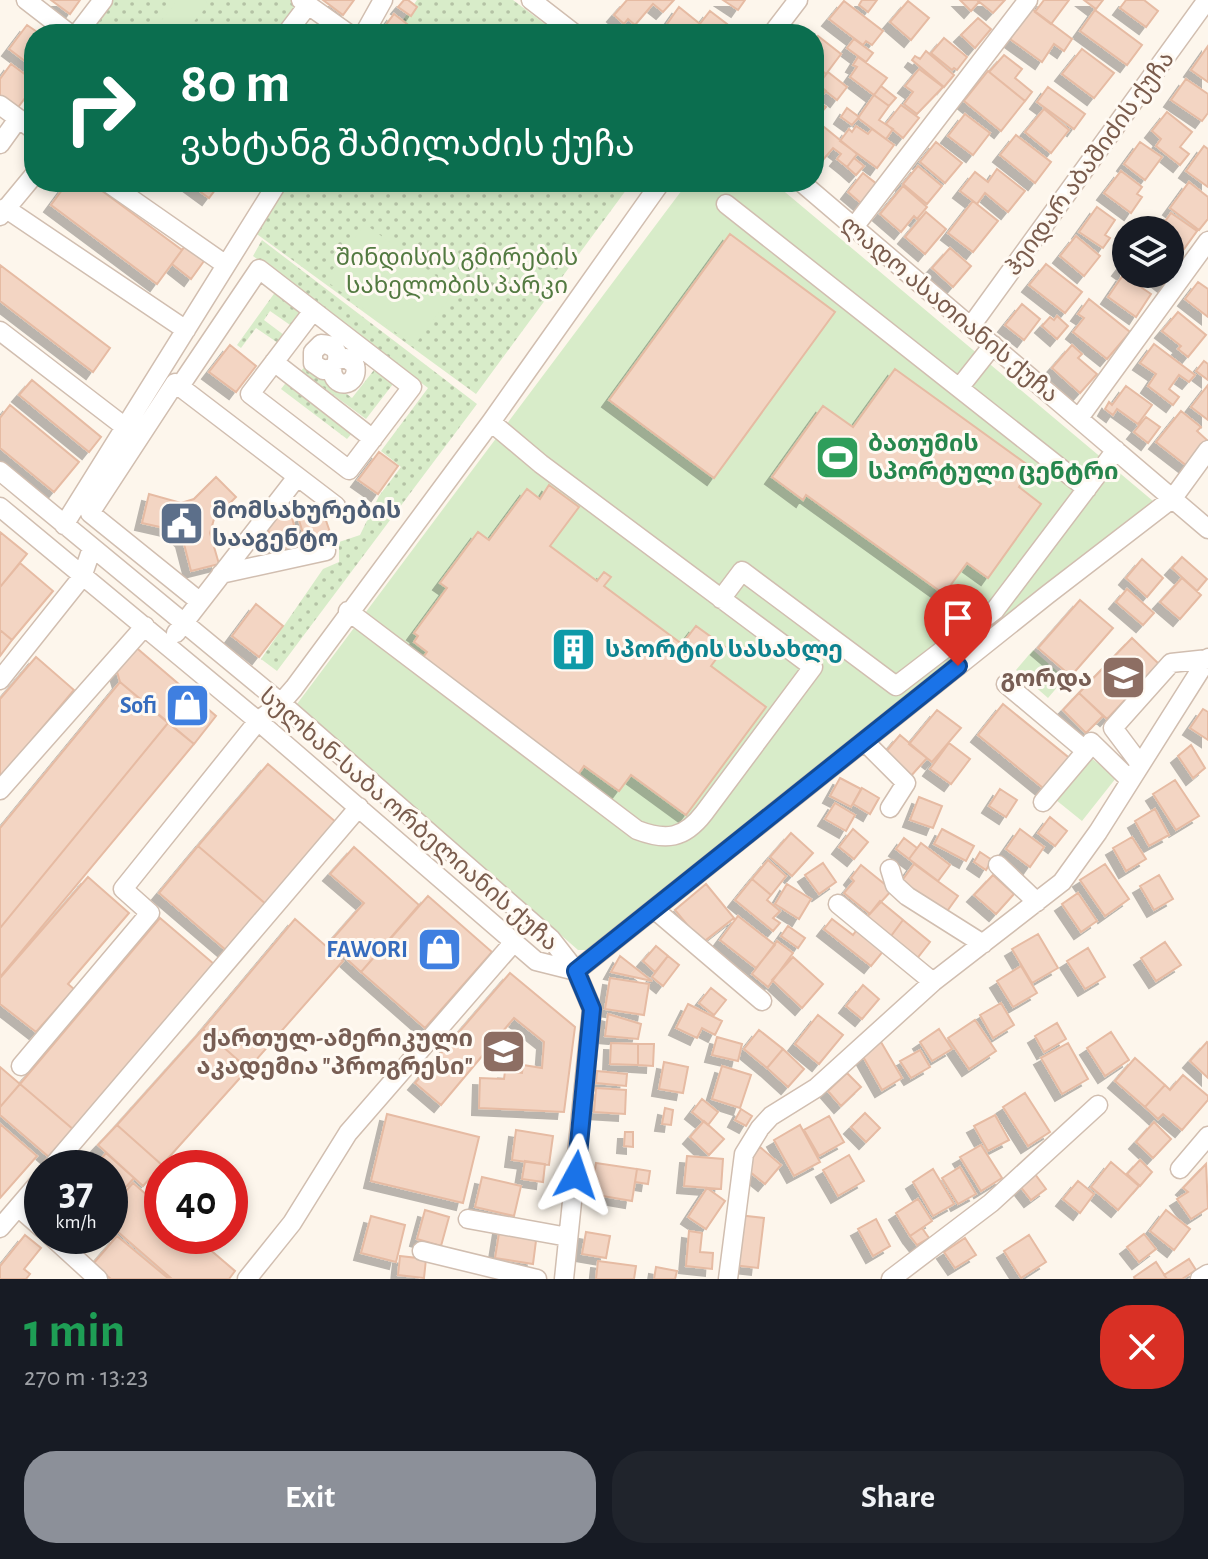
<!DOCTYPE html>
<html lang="en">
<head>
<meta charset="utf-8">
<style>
	body { margin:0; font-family:"Alegreya Sans","Noto Sans Georgian",sans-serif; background:#20242c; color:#f1f3f6; height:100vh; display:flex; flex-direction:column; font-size:30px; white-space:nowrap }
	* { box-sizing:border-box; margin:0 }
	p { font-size:26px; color:#9ea1a6 }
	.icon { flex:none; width:44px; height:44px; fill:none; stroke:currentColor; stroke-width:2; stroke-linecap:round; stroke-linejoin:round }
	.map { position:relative; height:1279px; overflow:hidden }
	.drawer { display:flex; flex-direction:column; background:#171b24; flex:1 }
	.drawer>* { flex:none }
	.banner { position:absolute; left:24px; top:24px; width:800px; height:168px; border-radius:32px; box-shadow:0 4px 12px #0003; background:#0b6e4f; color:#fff; overflow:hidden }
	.fabs { position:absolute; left:1112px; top:216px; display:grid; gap:16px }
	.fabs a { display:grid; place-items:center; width:72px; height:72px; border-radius:50%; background:#171b24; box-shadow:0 4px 12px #0003; font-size:40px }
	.speed { position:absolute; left:24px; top:1150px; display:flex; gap:16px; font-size:40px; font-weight:700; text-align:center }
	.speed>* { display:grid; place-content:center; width:104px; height:104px; border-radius:50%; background:#171b24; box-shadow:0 4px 12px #0003; line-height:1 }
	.speed small { font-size:20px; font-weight:400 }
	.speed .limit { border:12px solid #d22; background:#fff; color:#111 }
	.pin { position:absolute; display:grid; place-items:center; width:68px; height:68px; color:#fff; margin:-82px -34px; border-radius:50% 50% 50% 0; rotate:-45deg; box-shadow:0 0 8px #0007 }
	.pin .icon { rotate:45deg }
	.me { position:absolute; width:88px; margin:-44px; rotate:5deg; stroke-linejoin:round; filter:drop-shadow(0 0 6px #0008) }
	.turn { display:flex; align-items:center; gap:28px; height:168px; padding:0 24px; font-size:36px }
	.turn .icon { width:104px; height:104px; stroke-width:2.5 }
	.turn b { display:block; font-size:56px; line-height:68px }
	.round { display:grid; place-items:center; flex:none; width:84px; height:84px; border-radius:32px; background:#20242c }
	.summary { display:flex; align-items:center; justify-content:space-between; height:136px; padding:0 24px }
	h1 { font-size:48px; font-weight:700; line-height:60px; color:#1e9e55 }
	.cta { display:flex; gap:16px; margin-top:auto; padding:16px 24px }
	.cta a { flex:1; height:92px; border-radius:32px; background:#8c9099; color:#fff; font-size:32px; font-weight:700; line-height:92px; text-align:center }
	.cta a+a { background:#20242c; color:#f1f3f6 }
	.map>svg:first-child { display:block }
</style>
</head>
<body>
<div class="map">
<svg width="1208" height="1279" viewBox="0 0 1208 1279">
	<defs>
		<pattern id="green-dots" width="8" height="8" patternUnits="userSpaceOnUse" patternTransform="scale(2)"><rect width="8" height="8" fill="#d8ecc9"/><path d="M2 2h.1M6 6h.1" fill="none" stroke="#b4c2a5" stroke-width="1.8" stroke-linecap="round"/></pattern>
		<filter id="shadow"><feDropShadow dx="-7" dy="7" stdDeviation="0" flood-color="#0004"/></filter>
	</defs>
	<rect width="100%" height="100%" fill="#fdf6ec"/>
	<path fill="url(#green-dots)" d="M103,0H301L286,34H77Z
		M417,0H513L558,34H393Z
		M289,182H632L476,394L254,232Z
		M262,240L477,404L277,671L261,659L323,569L339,562V542L360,535L379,496L401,467L381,451L428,388L253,256Z
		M276,291L304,311L293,327L270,311L264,320L284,335L278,343L256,328L241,348L237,345Z
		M307,364L352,398L374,370L393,384L366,419L301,371Z
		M288,380L354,431L347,439L281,389Z"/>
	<path fill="#d8ecc9" d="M178,0H204L209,4L183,34H162L155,28Z
		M688,182H773L1153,501L591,950H578L297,704Z
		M365,224L455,290L414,346L325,280Z
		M1033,650L1065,678L1048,698L1016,670Z
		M1090,757L1116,778L1082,821L1056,800Z"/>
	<path fill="#f3d5c3" stroke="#e6bba3" stroke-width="2" filter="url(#shadow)" d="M51,0H80L70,14Z
		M323,0H354L343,15Z
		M404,0H408L417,7L411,16L398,7Z
		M627,0H674L663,12L653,4L635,25L628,19L624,24L614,15Z
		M723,0H745L738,10Z
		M862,0H877L868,12L859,5Z
		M960,0H977L979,2L971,11Z
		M977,0H1005L993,13Z
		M1044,0H1069L1051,24L1035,12Z
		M1084,0H1103L1096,9Z
		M1126,0H1144L1158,11L1146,27L1120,8Z
		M844,1L883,31L872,45L866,41L863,45L829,19Z
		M908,1L929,18L911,40L890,22Z
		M679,7L700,24L692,34H660Z
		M1032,9L1072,39L1064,51L1054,44L1042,62L1010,39Z
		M1095,10L1142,45L1127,65L1080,31Z
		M710,11L727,24L720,34H692Z
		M394,14L407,24L399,34H379Z
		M978,18L991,29L975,48L961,35Z
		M27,25L40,34H34V68L9,49Z
		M818,36L841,54L826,74L814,64V41Z
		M944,38L967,57L957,70L954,68L952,70L931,53Z
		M854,39L873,53L866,62L847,48Z
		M1208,46V82L1191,70Z
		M1082,49L1114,73L1094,98L1062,74Z
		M926,51L954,75L944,87L912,60L915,56L920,59Z
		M1004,55L1022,69L1015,78L1032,92L1025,101L989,72Z
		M858,57L887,78L874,95L850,77L857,67L853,65Z
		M11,64L34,81V86L16,110L0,98V79Z
		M919,69L943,87L917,114L904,104L913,92L905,86Z
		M988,71L1025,101L1001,131L964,101Z
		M828,72L847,87L837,100L818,85Z
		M1186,79L1208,94V113L1202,121L1171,100Z
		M814,81L826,91L818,101L826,107L815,120L818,122L814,127Z
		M881,86L896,98L889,106L874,95Z
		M1048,87L1085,114L1074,129L1037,102Z
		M874,95L889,106L879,120L893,129L886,139L858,118Z
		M901,105L919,118L903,138L886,124Z
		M847,108L859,117L852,125L841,117Z
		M1044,109L1069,130L1051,153L1025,132Z
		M1167,112L1192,132L1180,147L1189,154L1180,165L1156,146L1161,139L1152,131Z
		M965,114L990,133L973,155L948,136Z
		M818,122L857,154L847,167L837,159L841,154L833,148L822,161L814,154V138L818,133L814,127Z
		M856,126L868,134L872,129L894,145L877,168L840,141L849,129L852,132Z
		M1016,135L1051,162L1035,183L1000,155Z
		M936,142L962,163L945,183L920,162Z
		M1140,142L1162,157L1145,180L1124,164Z
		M1204,146L1208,149V187L1186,171Z
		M854,158L864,166L856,175L847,167Z
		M918,166L942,186L927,204L903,184Z
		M997,169L1025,191L1008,212L985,193L977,204L960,191L975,172L988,182Z
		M1121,171L1142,187L1137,194L1142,197L1131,213L1104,193Z
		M863,173L878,185L862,204L848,192Z
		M68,182H90L182,250L157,284L51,205Z
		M187,182H221L209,198Z
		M1189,182L1208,197V219L1199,230L1170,208Z
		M903,186L927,207L917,219L914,216L901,232L880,214Z
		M973,201L998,221L973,252L948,233Z
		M1097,207L1115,220L1105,235L1110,238L1103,248L1079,232Z
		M926,212L946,229L925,254L905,237Z
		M1171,213L1197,231L1184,249L1170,239V230H1159Z
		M730,234L835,312L714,478L609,400Z
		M1076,236L1100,256L1084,276L1060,256Z
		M185,246L204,261L191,279L172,264Z
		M950,248L971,266L953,287L932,268Z
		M1126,260V274H1139L1134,280L1119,269Z
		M1046,264L1082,292L1065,313L1029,285Z
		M0,265L110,348L93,372L0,301Z
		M1170,265L1176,269L1165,285L1151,274H1170Z
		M1123,275L1151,294L1136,317L1108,297Z
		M1198,282L1208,289V317L1185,299Z
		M1089,299L1130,332L1107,359L1073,332L1084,318L1078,314Z
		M1022,304L1040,319L1024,340L1005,325Z
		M1178,312L1206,335L1188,357L1178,349L1181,346L1162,331Z
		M1057,316L1068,326L1057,339L1042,326L1050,317L1054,320Z
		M1154,344L1195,375L1189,382L1179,375L1169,389L1179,397L1173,405L1148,386L1156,374L1140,363Z
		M230,345L256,366L236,392L209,372Z
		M1072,345L1082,354L1078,358L1097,374L1080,393L1052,368Z
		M1204,361L1208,364V380L1196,371Z
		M895,369L1032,468L1019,487L1041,504L988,578L967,563L944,594L806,495L803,500L772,477L823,406L853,427Z
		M32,380L101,437L89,452L19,395Z
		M1208,385V420L1191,407Z
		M1126,386L1152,405L1138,424L1117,409L1113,415L1105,409L1109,402L1112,405Z
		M10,405L79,462L54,492L0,448V418Z
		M1181,411L1201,427L1197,431L1207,440L1187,466L1156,442Z
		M1146,417L1160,427L1148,443L1134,432Z
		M379,452L398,466L378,494L358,480Z
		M216,477L236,497L214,519L210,533L219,564L191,571L183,540L173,530L142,523L149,494L181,503L194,499Z
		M549,485L579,507L550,546L597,581L604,572L611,577L604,586L682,644L696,626L725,647L711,666L766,707L686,815L631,775L619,791L584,766L575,779L419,663L427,652L414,642L418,636L414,633L447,588L440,583L478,532L489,540L527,489L540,499Z
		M322,509L331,535L306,543L298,517Z
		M291,514L299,544L274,551L266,521Z
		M0,532L27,554L0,587Z
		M1182,557L1207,579L1197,591L1172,568Z
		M1142,559L1163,578L1147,597L1126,578Z
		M20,563L53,591L12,640L0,630V587Z
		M1182,578L1201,595L1180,619L1160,602Z
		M1127,589L1154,613L1143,625L1116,602Z
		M1080,600L1113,628L1071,676L1038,648Z
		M256,604L283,626L259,657L232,636Z
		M0,630L12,640L0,656Z
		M1132,638L1159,664L1107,719L1079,693Z
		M132,644L216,716L194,744L120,682L115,665Z
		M36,657L74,690L0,778V699Z
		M120,682L168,723L0,928V828Z
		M1079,693L1103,716L1086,733L1063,710Z
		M1003,704L1073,761L1048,792L978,735Z
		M1203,709L1208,712V740L1190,728Z
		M937,710L961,728L932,762L909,744Z
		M168,723L194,744L0,977V928Z
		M900,735L927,758L910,777L884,754Z
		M949,743L970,759L951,784L930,769Z
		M1191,745L1205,768L1193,778L1178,756Z
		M268,764L337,823L267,905L198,846Z
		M840,778L861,789L851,807L830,796Z
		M1175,780L1199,816L1176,830L1153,794Z
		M862,788L879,798L870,814L853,804Z
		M1000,789L1017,800L1006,817L989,806Z
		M919,797L942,806L933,828L910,820Z
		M835,803L855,815L846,831L825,819Z
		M1155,809L1169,835L1149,846L1135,821Z
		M1050,817L1067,831L1055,846L1038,833Z
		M853,829L868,842L854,859L839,847Z
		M942,829L974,846L966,861L934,844Z
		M1020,829L1044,847L1030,867L1006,849Z
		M791,833L813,853L792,876L770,857Z
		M1132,837L1146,859L1126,871L1113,848Z
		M904,838L917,848L909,859L896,849Z
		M921,843L950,865L938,881L909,859Z
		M198,846L267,905L227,951L159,893Z
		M354,847L419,905L361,972L329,943L364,903L330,874Z
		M980,852L992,860L986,870L974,862Z
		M768,860L786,876L771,895L752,879Z
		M823,863L836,882L819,894L805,875Z
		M914,864L958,896L945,914L901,882Z
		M1105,864L1129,899L1105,916L1080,880Z
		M861,865L892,890L870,914L844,893L854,881L851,878Z
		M993,875L1014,894L996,914L974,895Z
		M1159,875L1173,899L1154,910L1140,886Z
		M88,877L129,913L68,984L74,989L36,1032L0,1004V978Z
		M752,879L771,895L767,900L780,911L773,918L780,923L773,931L735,900Z
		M706,884L734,918L702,943L675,910Z
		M787,884L811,899L799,919L775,904Z
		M1078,893L1097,921L1081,932L1062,904Z
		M428,896L492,952L425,1028L361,972Z
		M880,901L903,920L888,940L864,921Z
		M738,916L775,945L756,968L720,940Z
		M160,918L214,964L74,1130L20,1084Z
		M295,919L343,961L248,1069L203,1029Z
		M832,919L853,935L858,928L885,949L871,966L824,929Z
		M903,920L930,942L915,961L888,940Z
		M788,926L805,938L798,948L781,936Z
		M1038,934L1058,968L1032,983L1012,949Z
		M777,941L793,953L768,987L752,974Z
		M1165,942L1181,965L1156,981L1141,958Z
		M656,946L668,956L655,972L643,961Z
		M1088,948L1105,977L1085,989L1067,961Z
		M620,956L652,981L611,972Z
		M668,956L679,965L663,986L652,977Z
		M793,957L823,984L802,1008L772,980Z
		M1021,966L1037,993L1013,1007L997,981Z
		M510,973L575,1027L564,1112L479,1108L480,1078L504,1079L505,1071L522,1073L523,1065L542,1068L544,1042L514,1018L441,1105L415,1083Z
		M610,978L649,984L644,1015L605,1009Z
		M863,985L879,999L862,1019L846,1006Z
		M711,988L726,1000L714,1015L699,1003Z
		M1001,1003L1014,1025L993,1038L980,1015Z
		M688,1004L722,1021L715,1035L702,1028L697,1038L676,1028Z
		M608,1014L641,1024L638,1039L605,1036Z
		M818,1015L843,1035L819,1064L795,1044Z
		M975,1020L996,1051L969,1069L948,1038Z
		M1057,1023L1066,1039L1044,1052L1035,1036Z
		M203,1029L248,1069L162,1165L117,1125Z
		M939,1029L952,1049L932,1061L920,1042Z
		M759,1030L783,1049L767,1068L744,1049Z
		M1111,1032L1129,1060L1105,1076L1087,1048Z
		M717,1037L742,1044L738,1061L712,1055Z
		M881,1042L902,1078L882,1090L861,1053Z
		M1207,1042L1208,1043V1078L1190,1061Z
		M611,1043L638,1044V1065L610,1064Z
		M1068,1043L1088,1079L1062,1094L1041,1058Z
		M638,1044H654L653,1066L638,1065Z
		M783,1049L804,1069L788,1087L767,1068Z
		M920,1050L930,1067L911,1078L900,1061Z
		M1135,1058L1165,1085L1145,1107L1115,1081Z
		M664,1062L688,1067L683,1093L659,1089Z
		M722,1066L751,1075L740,1108L712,1099Z
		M0,1067L20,1084L0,1107Z
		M597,1071L627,1074L626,1086L596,1083Z
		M847,1073L861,1087L841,1106L828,1091Z
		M1183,1075L1208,1096V1100L1182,1130L1163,1114L1158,1119L1145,1107L1165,1085L1170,1090Z
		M20,1084L74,1130L50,1158L0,1115V1107Z
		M596,1088L626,1090L625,1114L594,1112Z
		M1025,1093L1050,1132L1028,1146L1003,1107Z
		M702,1099L718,1112L708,1125L692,1112Z
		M665,1108L673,1110L671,1125L662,1124Z
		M741,1109L752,1116L746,1126L735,1120Z
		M865,1113L880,1128L866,1142L851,1127Z
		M387,1114L479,1137L463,1203L371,1181Z
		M995,1115L1009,1140L988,1151L974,1126Z
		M829,1116L844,1142L819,1156L804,1130Z
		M704,1121L724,1139L709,1155L690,1137Z
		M1154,1122L1171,1139L1153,1158L1136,1142Z
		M0,1124L37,1156L0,1198Z
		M117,1125L162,1165L143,1186L98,1145Z
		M800,1125L820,1162L794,1176L774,1140Z
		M516,1130L553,1136L549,1165L512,1160Z
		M625,1132H633V1147L624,1146Z
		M981,1145L1002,1178L981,1191L960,1157Z
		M760,1147L781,1165L765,1184L744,1167Z
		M106,1153L134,1178L110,1205V1168H93Z
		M849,1155L864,1181L838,1196L823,1170Z
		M687,1156L723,1159L721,1189L684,1186Z
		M1140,1160L1152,1172L1140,1186L1127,1174Z
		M525,1161L545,1164L543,1182L522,1179Z
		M1111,1162L1139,1186L1118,1210L1091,1187Z
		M596,1163L637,1169L632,1201L591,1194Z
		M1206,1164L1208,1208L1191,1219L1177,1199L1188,1192L1183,1188Z
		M960,1167L976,1194L958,1204L942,1178Z
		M637,1169L650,1171L648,1184L635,1182Z
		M933,1169L954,1204L933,1216L913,1182Z
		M1035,1174L1046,1189L1031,1200L1020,1186Z
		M482,1177L521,1186L514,1216L475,1207Z
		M1078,1181L1094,1194L1080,1213L1063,1199Z
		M133,1183L162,1208V1236H194L235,1271L229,1279H172L110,1225V1209Z
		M707,1188L725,1201L706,1229L688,1217Z
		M918,1199L932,1221L910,1236L896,1213Z
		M425,1210L449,1217L441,1246L417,1239Z
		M1166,1210L1190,1229L1174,1250L1150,1231Z
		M738,1215L764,1218L758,1268L733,1265Z
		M371,1216L405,1225L396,1262L361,1253Z
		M876,1219L890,1246L873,1256L858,1229Z
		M500,1227L537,1233L533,1264L495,1258Z
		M922,1228L929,1238L917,1245L910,1236Z
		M689,1231L702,1233L700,1252L713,1253L712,1269L686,1266Z
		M586,1232L610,1236L606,1258L582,1254Z
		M1144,1234L1156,1249L1139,1262L1127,1247Z
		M25,1235L41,1248L24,1269L30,1274L26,1279H0V1266Z
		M1029,1235L1046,1262L1021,1278L1004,1251Z
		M117,1236L169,1279H111L93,1264Z
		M965,1238L976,1255L955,1268L944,1252Z
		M400,1256L426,1259L424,1278L398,1275Z
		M1189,1259L1196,1270L1182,1279H1167L1164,1275Z
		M598,1261L636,1266L634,1279H596Z
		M1156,1262L1167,1279H1135L1134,1277Z
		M656,1267L677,1271L675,1279H654Z"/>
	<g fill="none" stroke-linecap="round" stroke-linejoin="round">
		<defs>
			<path id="minor" d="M26,0L70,34
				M301,0L349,34
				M531,0L575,34
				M77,34L103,0
				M286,34L308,5
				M364,34L383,0
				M772,34L798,0
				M0,105L34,130
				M0,144L18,119
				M107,182L226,265
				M801,182L1208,529
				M726,204L1087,489
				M5,208L186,330
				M0,216L34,175
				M854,227L1028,0
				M971,326L1207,0
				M0,331L125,427
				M321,344C331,344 339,349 337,360L346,358L355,365C360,387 332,391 332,368L323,370L313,363V352Z
				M274,362L373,439
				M180,386L259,269L412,387L349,470L250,394L313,311
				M959,388L993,345
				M1079,418L1208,241
				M0,471L281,703L551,939L576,971L592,1009L564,1279
				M0,507L258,721L536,961L576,971
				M64,525L278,182
				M221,574L326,551
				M721,599L742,571L896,686L995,610L1116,450
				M199,601L90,513L175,383L336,506
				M348,611L637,830C666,841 684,839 704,813L813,667L541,464L491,422
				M176,633L297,477
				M0,680L82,577L92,548
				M1006,684L1086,751L1043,802
				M864,741L906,783L890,808
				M1086,751L1091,742L1130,780
				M1140,764L1113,728L1171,663L1208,659
				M0,790L145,626
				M998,865L1037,902
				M890,869L895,885L907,896L983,944
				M838,904L933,982
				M654,909L762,1001
				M576,971L1047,595L1173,498L1208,450
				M21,1066L150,913L123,889L258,721L281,703L294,688L491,422L661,182
				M51,1168L359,807
				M1180,1169L1208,1136
				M18,1207L42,1228
				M468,1219L568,1237
				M0,1228L42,1179
				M51,1236L98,1279
				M422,1251L537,1279
				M247,1279L292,1223L348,1133L514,942
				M728,1279L744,1154L760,1128L771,1116L816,1088L933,982L1062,882L1098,832L1208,658
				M891,1279L991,1203L1098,1105
				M1200,1279L1208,1274"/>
		</defs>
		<use href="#minor" stroke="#d1beb0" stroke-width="21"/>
		<use href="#minor" stroke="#fff" stroke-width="18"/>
	</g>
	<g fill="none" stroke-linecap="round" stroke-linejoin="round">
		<defs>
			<path id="route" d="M576,1175L592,1009L576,971L958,666"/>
		</defs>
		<use href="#route" stroke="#114b97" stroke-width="20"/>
		<use href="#route" stroke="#1a73e8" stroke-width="14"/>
	</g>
	<defs>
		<symbol id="stadium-square" viewBox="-11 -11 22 22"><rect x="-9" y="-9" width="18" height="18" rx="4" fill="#2e9e5b" stroke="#fffaf3"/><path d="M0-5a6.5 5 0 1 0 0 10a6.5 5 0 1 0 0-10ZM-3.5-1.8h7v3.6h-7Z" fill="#fff"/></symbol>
		<symbol id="civic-square" viewBox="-11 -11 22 22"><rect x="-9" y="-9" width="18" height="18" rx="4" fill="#5c6f8a" stroke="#fffaf3"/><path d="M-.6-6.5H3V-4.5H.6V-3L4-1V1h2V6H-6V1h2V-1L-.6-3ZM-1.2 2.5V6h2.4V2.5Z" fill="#fff"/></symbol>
		<symbol id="building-square" viewBox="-11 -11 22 22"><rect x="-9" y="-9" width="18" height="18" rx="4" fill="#0f9aa8" stroke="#fffaf3"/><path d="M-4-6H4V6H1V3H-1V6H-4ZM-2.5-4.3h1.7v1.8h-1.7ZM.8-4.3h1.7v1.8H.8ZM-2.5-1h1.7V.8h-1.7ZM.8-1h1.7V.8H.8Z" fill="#fff"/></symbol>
		<symbol id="school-square" viewBox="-11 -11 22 22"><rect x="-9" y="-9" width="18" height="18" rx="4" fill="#8d6e63" stroke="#fffaf3"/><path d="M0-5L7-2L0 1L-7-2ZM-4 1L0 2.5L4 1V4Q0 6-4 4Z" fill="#fff"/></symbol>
		<symbol id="shop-square" viewBox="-11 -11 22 22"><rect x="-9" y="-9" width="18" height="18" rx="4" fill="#3f7fe0" stroke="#fffaf3"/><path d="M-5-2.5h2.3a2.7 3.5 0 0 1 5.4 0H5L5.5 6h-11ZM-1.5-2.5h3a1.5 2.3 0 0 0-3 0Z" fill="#fff"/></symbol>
	</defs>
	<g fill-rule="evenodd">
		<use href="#stadium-square" x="812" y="432" width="51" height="51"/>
		<use href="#civic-square" x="156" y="498" width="51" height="51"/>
		<use href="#building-square" x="548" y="624" width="51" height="51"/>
		<use href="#school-square" x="1098" y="652" width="51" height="51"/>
		<use href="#shop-square" x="162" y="680" width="51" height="51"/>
		<use href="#shop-square" x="414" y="924" width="51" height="51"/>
		<use href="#school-square" x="478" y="1026" width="51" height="51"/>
	</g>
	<g text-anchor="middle" stroke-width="6" stroke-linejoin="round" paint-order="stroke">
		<g font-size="24" fill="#7a5c4d" stroke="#fffaf3">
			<text transform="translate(1089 163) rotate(-54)" y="8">ჰეიდარ აბაშიძის ქუჩა</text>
			<text transform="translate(950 309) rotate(40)" y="8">ლადო ასათიანის ქუჩა</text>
			<text transform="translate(409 819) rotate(41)" y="8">სულხან-საბა ორბელიანის ქუჩა</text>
		</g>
		<g font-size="24" fill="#537a41" stroke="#fffaf3">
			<text x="457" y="265">შინდისის გმირების<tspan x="457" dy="28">სახელობის პარკი</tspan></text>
		</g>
		<g font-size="24" font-weight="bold" fill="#27864d" stroke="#fffaf3" text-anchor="start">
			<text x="868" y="451">ბათუმის<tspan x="868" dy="28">სპორტული ცენტრი</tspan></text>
		</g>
		<g font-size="24" font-weight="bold" fill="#4e5e75" stroke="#fffaf3" text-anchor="start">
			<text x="212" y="518">მომსახურების<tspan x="212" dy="28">სააგენტო</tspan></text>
		</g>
		<g font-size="24" font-weight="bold" fill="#0d838f" stroke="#fffaf3" text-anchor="start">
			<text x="605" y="657">სპორტის სასახლე</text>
		</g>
		<g font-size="24" font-weight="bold" fill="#785e54" stroke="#fffaf3" text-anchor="end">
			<text x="1092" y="686">გორდა</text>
			<text x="473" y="1046">ქართულ-ამერიკული<tspan x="473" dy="28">აკადემია "პროგრესი"</tspan></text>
		</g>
		<g font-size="24" font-weight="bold" fill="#366cbe" stroke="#fffaf3" text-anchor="end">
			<text x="157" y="713">Sofi</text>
			<text x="408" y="957">FAWORI</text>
		</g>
	</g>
</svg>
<div class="fabs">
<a><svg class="icon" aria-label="layers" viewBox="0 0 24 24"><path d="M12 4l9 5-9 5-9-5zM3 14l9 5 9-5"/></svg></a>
</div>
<div class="speed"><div>37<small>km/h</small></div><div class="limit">40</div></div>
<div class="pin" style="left:958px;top:666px;background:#d93025"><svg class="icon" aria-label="arrive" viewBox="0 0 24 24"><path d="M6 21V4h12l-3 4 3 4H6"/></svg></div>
<svg class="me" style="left:576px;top:1175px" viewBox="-20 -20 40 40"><path d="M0-17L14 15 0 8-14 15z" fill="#1a73e8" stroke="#fff" stroke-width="4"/></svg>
<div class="banner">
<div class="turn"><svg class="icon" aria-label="right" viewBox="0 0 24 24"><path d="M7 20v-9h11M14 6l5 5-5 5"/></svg><div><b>80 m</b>ვახტანგ შამილაძის ქუჩა</div></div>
</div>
</div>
<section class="drawer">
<div class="summary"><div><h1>1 min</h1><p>270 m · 13:23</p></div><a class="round" style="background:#d93025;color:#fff"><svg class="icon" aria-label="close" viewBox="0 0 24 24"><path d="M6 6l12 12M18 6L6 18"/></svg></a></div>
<div class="cta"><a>Exit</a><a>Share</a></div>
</section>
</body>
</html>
